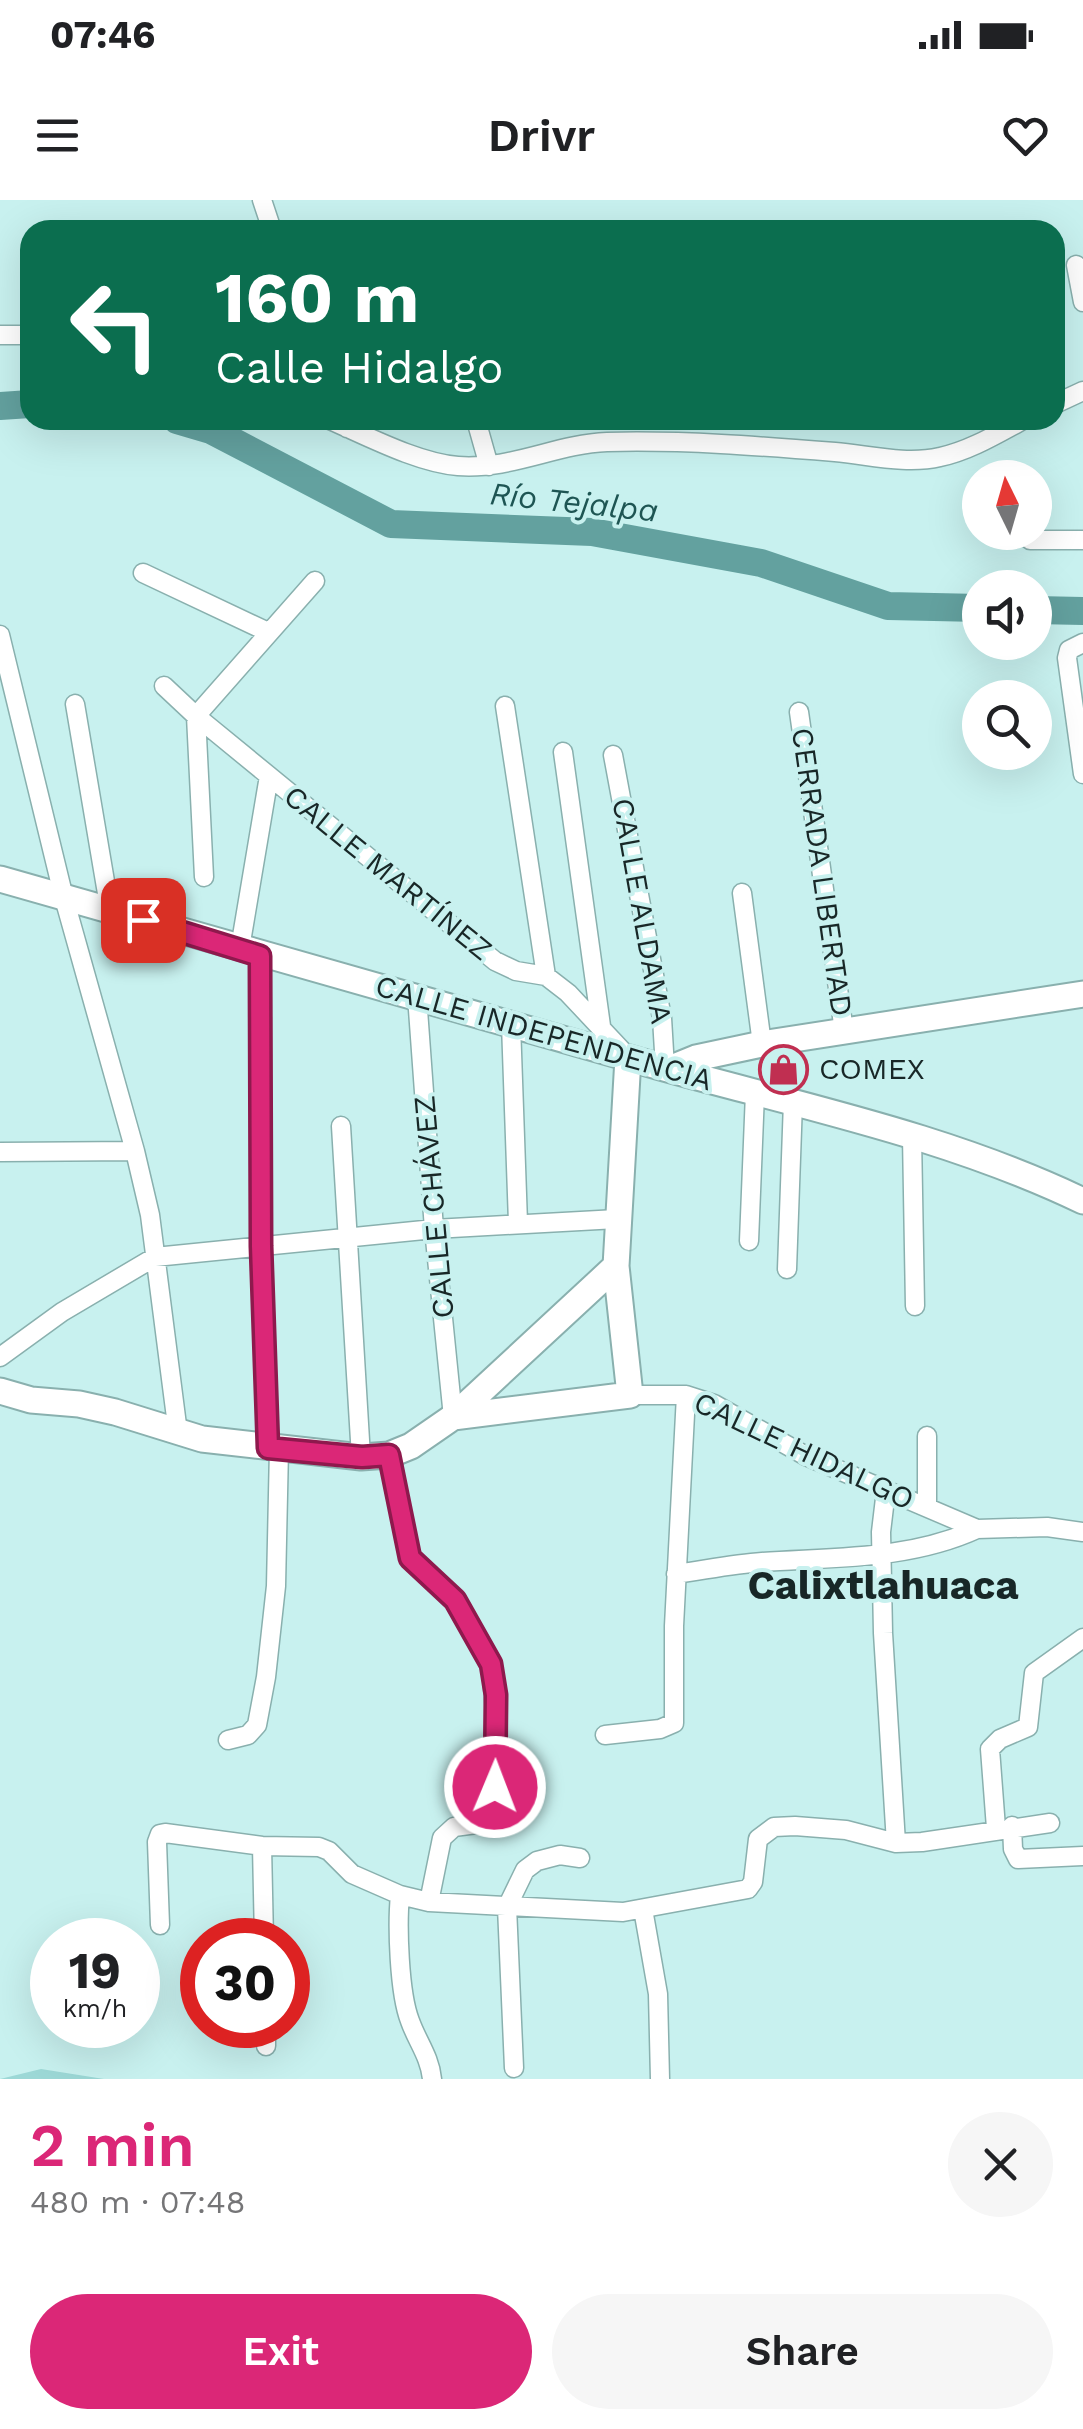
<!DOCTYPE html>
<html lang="en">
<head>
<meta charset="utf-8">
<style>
	body { margin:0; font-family:"Work Sans",sans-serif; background:#f6f6f6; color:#202124; height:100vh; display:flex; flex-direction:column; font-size:38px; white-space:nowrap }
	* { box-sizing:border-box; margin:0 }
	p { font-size:32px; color:#757577 }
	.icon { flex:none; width:55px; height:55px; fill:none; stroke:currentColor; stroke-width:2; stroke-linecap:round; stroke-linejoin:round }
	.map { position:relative; height:1879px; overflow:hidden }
	.drawer { display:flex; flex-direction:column; background:#fff; flex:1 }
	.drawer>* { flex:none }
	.top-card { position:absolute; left:20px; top:20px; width:1045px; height:210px; border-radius:30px; box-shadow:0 10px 40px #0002; background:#0b6e4f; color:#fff; overflow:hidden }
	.needle { width:65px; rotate:355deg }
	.buttons { position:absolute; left:962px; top:260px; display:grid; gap:20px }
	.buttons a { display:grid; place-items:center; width:90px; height:90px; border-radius:50%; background:#fff; box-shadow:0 10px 40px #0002; font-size:50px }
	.speed { position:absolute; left:30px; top:1718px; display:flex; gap:20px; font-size:50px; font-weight:700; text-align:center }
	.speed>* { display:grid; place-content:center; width:130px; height:130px; border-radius:50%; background:#fff; box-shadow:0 10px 40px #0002; line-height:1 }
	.speed small { font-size:25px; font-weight:400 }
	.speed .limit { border:15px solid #d22; background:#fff; color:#111 }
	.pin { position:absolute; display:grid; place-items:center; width:85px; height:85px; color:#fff; margin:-42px; border-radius:20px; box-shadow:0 5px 15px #0006 }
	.me { position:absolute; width:110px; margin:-55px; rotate:1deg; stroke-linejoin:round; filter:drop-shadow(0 0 8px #0008) }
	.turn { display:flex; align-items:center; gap:35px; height:210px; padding:0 30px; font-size:45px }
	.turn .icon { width:130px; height:130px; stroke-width:2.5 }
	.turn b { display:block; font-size:70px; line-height:85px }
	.round { display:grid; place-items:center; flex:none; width:105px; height:105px; border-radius:52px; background:#f6f6f6 }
	.summary { display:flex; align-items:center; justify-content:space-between; height:170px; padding:0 30px }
	h1 { font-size:60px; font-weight:600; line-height:75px; color:#db2777 }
	.action { display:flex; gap:20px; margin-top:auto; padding:20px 30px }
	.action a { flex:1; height:115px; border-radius:60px; background:#db2777; color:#fff; font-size:40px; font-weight:600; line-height:115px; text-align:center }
	.action a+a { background:#f6f6f6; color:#202124 }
	.status { display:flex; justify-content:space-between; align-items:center; height:70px; padding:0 50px; background:#fff; direction:ltr }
	.status svg { height:28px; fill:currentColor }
	header { display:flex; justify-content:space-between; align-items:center; height:130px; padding:0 30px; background:#fff; font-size:45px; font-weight:600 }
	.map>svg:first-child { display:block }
</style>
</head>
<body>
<div class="status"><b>07:46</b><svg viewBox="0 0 49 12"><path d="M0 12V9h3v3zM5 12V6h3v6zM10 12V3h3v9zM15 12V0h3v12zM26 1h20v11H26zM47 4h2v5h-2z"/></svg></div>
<header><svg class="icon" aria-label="menu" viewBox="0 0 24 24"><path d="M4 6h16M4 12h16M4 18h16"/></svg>Drivr<svg class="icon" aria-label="heart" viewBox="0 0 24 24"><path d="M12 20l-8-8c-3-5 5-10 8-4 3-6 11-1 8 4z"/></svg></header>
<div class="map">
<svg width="1083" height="1879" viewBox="0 0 1083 1879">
	<rect width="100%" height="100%" fill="#c8f1ef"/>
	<path fill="#9cd8d6" d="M41,1869L104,1879H0Z"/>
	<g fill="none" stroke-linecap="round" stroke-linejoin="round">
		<path stroke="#63a19f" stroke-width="28" d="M0,206L30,204
			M177,220L211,230L391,324L592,332L761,363L888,406L980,408
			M1035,410L1083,411"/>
		<defs>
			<path id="street" d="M262,0L272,30
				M1076,65L1083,102
				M0,135H30
				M1055,204L1083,191
				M330,220C367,236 418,263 458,266C511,270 556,244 607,242C683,240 759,246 835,252C869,255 906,265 940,257C969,251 997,234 1023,220
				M476,220L489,266
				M347,228L373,220
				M1030,340H1083
				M143,373L268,432
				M0,435L64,698L135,951L150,1015L178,1233
				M1083,443L1069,450L1067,458L1083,574
				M164,486L196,516L495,761L516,771L546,776L568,793L628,857
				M75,504L110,711
				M505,506L546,776
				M799,512L844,831
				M196,516L315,381
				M196,516L204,677
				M563,552L601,826
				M613,555L662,818L665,868
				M742,693L762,844
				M240,748L269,576
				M260,756L261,1046L268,1248
				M417,796L434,1029L453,1217
				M511,824L518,1023
				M341,926L361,1257
				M912,936L915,1106
				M0,952L135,951
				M749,1041L755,893
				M787,1069L793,902
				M0,1157L62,1112L155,1057L434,1029L617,1019
				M630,1195H686L714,1204L806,1256L977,1329L1047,1327L1083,1332
				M927,1236V1307
				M389,1255L411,1358L455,1399L491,1464L496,1522L492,1613L484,1623L454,1627L442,1638L429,1702
				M886,1290L881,1332L883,1433L896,1643
				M676,1374C705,1370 733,1364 762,1362C835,1357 909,1360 977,1329
				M605,1535L660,1529L674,1523V1426L686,1195
				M228,1540L248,1535L257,1525L266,1477L276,1386L279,1249
				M1012,1626L1013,1649L1018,1659L1083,1656
				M996,1628L990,1549L1000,1539L1028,1527L1034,1473L1083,1438
				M262,1646L264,1740
				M400,1695C397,1725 399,1793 410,1821C417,1841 430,1857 432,1879
				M643,1709L658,1794L660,1879
				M160,1725L157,1642L160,1634L165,1633L262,1646L319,1647L329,1651L352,1674L400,1695L429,1702L623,1712L748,1689L753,1682L758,1639L774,1627L795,1626L846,1630L896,1643L922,1642L1050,1623
				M266,1825V1846
				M514,1868L507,1707L525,1670L537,1661L560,1655L580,1658"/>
			<path id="secondary" d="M0,679C219,742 438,804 657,866C800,906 948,936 1083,1001
				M669,869L696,858L762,844L1083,794
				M0,1191L31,1200L79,1204L115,1212L202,1239L361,1257L389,1255L411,1246L453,1217L616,1066
				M453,1217L630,1195L616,1066L628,858"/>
		</defs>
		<use href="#street" stroke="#89b0ae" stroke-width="21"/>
		<use href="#secondary" stroke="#89b0ae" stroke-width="29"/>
		<use href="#street" stroke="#fff" stroke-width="18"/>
		<use href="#secondary" stroke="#fff" stroke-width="25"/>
	</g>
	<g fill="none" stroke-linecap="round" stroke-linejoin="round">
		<defs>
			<path id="route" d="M143,720L260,756L261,1046L268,1248L362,1257L389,1255L410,1358L455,1400L491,1464L496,1495L495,1587"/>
		</defs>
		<use href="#route" stroke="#8e194d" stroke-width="25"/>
		<use href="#route" stroke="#db2777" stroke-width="18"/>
	</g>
	<defs>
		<symbol id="shop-ring" viewBox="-11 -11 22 22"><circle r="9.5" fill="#c8f1ef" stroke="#c02f51" stroke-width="1.5"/><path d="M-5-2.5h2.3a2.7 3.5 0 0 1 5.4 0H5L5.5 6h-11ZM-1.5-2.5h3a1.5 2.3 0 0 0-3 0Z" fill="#c02f51"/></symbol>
	</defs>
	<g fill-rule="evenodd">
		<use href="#shop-ring" x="756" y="842" width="55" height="55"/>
	</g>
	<g text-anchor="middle" stroke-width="8" stroke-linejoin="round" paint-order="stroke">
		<g font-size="30" fill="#182727" stroke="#c8f1ef">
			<text transform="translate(822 672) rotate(82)" y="10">CERRADA LIBERTAD</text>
			<text transform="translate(388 673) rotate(39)" y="10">CALLE MARTÍNEZ</text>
			<text transform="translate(642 711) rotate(80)" y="10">CALLE ALDAMA</text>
			<text transform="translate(544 833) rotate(16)" y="10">CALLE INDEPENDENCIA</text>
			<text transform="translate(434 1007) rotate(-95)" y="10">CALLE CHÁVEZ</text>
			<text transform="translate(804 1251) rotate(25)" y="10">CALLE HIDALGO</text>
		</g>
		<g font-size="30" fill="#182727" stroke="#c8f1ef" text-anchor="start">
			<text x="819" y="879">COMEX</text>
		</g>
		<g font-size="32" font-style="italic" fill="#1e5553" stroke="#c8f1ef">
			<text transform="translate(574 302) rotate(6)" y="11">Río Tejalpa</text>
		</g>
		<g font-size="40" font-weight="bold" fill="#182727" stroke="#c8f1ef">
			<text x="883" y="1399">Calixtlahuaca</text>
		</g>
	</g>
</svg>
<div class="buttons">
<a><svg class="needle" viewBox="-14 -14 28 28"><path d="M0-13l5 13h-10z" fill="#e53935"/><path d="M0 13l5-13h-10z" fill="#757577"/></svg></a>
<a><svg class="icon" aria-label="sound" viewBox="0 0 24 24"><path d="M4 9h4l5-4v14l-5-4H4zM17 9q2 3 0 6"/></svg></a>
<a><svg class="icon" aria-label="search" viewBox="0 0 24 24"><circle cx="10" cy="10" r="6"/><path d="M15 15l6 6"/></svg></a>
</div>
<div class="speed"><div>19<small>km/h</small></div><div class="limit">30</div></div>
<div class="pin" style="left:143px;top:720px;background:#d93025"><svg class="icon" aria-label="arrive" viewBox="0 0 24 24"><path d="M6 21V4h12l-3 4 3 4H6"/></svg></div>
<svg class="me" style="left:495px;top:1587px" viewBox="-20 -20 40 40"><circle r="17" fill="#db2777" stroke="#fff" stroke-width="3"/><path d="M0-11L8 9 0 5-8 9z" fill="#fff"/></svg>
<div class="top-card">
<div class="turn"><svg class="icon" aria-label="left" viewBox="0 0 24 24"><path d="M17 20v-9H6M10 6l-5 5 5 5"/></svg><div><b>160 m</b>Calle Hidalgo</div></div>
</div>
</div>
<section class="drawer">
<div class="summary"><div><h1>2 min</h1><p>480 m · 07:48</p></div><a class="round"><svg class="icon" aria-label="close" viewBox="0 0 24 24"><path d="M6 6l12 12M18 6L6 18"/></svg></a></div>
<div class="action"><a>Exit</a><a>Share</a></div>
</section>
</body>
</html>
